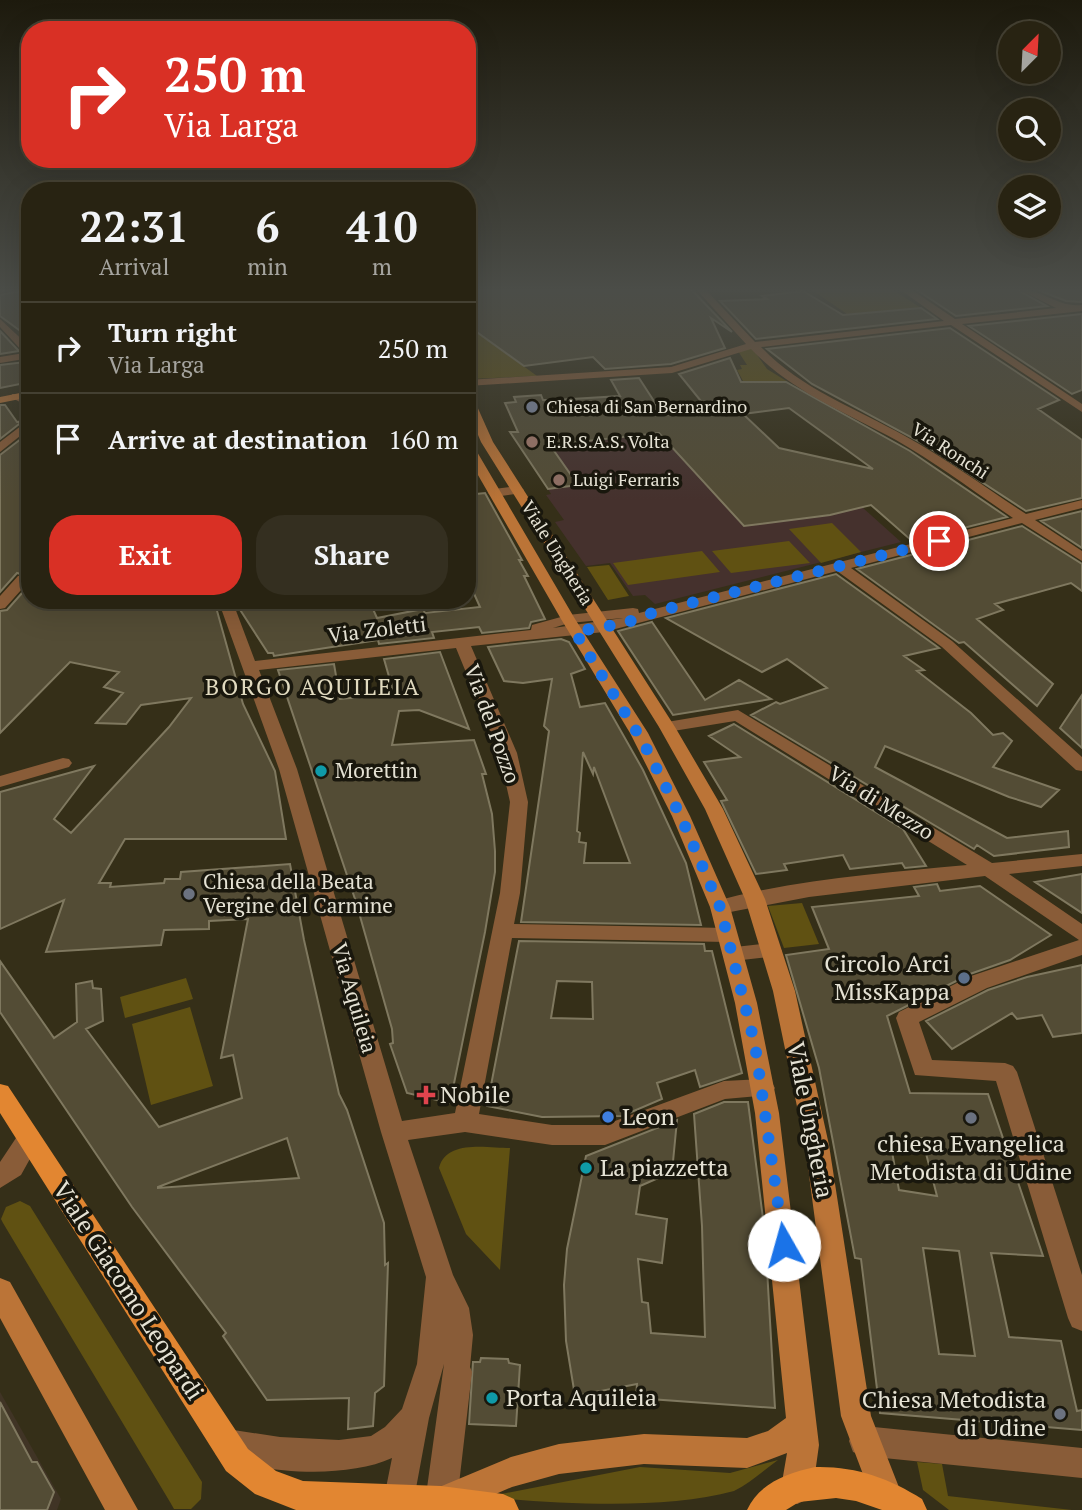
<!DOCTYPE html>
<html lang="en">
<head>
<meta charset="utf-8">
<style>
	body { margin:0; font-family:"PT Serif",serif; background:#342f20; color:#f1f3f6; height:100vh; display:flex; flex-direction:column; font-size:26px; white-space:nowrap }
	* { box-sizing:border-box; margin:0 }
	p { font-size:23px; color:#a5a49f }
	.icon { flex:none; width:38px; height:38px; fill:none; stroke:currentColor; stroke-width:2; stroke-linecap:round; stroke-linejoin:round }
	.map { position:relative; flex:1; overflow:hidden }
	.drawer { position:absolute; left:21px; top:182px; width:455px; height:427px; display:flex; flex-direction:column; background:#282312; border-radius:28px; box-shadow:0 7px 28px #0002,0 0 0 2px #444032 }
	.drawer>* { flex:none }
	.top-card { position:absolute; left:21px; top:21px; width:455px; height:147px; border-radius:28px; box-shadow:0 7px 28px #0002,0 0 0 2px #444032; background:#d93025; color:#fff; overflow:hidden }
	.needle { width:46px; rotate:24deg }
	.fabs { position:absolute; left:998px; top:21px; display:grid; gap:14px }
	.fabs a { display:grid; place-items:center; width:63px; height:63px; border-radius:50%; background:#282312; box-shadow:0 7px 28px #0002,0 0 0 2px #444032; font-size:35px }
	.pin { position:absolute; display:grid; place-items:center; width:60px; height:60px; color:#fff; margin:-30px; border:4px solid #fff; border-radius:50%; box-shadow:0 2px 7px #0007 }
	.me { position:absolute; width:77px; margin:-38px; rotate:353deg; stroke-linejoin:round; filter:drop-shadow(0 0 5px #0008) }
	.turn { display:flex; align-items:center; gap:24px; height:147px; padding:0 28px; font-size:32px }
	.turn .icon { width:91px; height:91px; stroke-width:2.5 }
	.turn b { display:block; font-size:49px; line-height:60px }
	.eta { display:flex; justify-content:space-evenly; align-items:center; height:119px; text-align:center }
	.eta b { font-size:42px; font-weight:800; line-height:49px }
	.primary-button { display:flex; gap:14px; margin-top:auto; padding:14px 28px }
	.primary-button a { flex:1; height:80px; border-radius:28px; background:#d93025; color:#fff; font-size:28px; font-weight:800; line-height:80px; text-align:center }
	.primary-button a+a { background:#342f20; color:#f1f3f6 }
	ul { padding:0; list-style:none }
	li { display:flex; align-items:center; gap:21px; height:91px; padding:0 28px; border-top:2px solid #444032 }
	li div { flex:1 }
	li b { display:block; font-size:26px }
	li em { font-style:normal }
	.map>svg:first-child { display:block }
</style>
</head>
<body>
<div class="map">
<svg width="1082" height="1510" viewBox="0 0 1082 1510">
	<rect width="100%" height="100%" fill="#352f18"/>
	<path fill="#403425" d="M0,1392L61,1499L57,1510H0Z"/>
	<path fill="#45312d" d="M659,411L663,415L713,411L862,507L901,542L655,604L645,595L633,596L610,563L586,566L555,522L564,520L546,495L551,494L548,489L510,433Z"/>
	<path fill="#605112" d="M809,288H890L921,308L847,314Z
		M467,325L537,376L469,379Z
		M752,348L767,369L788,382L743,381L737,370L742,369L740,365H747L738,351Z
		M832,523L861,552L821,563L789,529Z
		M789,541L810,563L731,573L712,551Z
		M702,551L720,572L628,585L613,563Z
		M609,565L629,596L608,600L587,567Z
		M802,903L819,944L784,948L768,906Z
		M186,978L193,999L125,1018L120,997Z
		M190,1007L213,1086L151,1105L132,1024Z
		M510,1148L500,1270L466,1234L439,1168C446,1139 488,1148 510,1148Z
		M20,1201L30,1206L202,1482L201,1499L191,1509H174L170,1502L3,1223L1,1219L6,1207Z
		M778,1460C764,1470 750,1483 734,1491C664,1510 562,1504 486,1497L640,1467L730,1473Z
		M917,1462L942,1464L948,1496L1072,1510H949L923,1490Z"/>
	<path fill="#534c35" stroke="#7f785f" stroke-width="2" fill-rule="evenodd" d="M467,288H690L732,332L711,318L725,348L671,364L605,369L593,357L524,366L467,325Z
		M914,288H1014L1047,306L956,316Z
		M1033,288H1082V302L1066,301Z
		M30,289V338L0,316V295Z
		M803,291L843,315L921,308L937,319L756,339L720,301L767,299L762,296Z
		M1082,314V390L1072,394L969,326Z
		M950,328L1059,400L1038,409L1082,440V498L1026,511L922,443L812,384L767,349Z
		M0,331L19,351L0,354Z
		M730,358L741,382H786L910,451L1007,517L912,541L871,505L830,515L744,526L659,433L550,445L578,485L548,489L510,432H518L505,403L516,402L514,397L541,395L543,400H555L620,396L611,380L639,378L663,415L709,411L679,374ZM789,408L873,469L779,448L743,414Z
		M25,362L30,382L0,388V365Z
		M0,405H5L17,422L23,421L0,439Z
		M30,432V577L17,573L0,592V455Z
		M485,493L522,560H519L528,576H524L545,619L531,622L529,628L482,633L479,627L432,632L434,638L379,644L378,640L274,656L273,653H268L237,605L235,600H369L377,618L423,609L425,613L480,607L467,578V495Z
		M1082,511V548L1041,521Z
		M1022,526L1082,564V591L1071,583L995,604L1003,610L977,619L1053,684L1037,706L964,642L959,643L857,569Z
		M836,574L939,648L904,656L924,670L917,671L971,713L993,735L1003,733L1012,741L993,767L1059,790L1041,807L1009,797L885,746L875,767L1007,838L1068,831L1069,847L994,856L977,845L974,849L751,715L776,702L780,704L827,688L787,659L762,672L666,618Z
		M30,584V600H214L243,704L275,771L286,839H125L99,883H111L110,887L164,883L165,879H180L181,872L290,864L304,940L339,1094L347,1110L384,1223L385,1265L388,1263L384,1386L375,1393L373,1426L348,1429L349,1398L267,1400L223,1336L226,1333L132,1207L0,1012V961L54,1038L77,1022L76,984L92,981L93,988L101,989L103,1021L86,1029L159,1127L242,1098L233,1055L221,1058L248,919L209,921V929L164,930L161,945L46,952L64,900L0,929V792L94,766L54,819L71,833L169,727L191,698L141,705L126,724L96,723L123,693L104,687L119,672L70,662L0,733V611L7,610ZM287,1138L299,1178L158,1188V1187Z
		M652,622L705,700L739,680L771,699L673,715L618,631Z
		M561,639L569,642L585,669L571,674L580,707L605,703L643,770L686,863L701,925L521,922L549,731L544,726L552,679L523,683L504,681L488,647ZM583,752L593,774L594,767L630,863H584L586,843L579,842L580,833L577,831Z
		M440,652L469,729L419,710L399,711L392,745L474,740L486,774H482L492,814L495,851V872L485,932L450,1103L407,1093L390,1044L393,1043L392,1029L356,902L278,670L334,664L340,699L394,694L384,659Z
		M1082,695V748L1060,728Z
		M734,724L903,829L926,866L905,868L902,863L850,869L843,855L784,864L787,870L756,874L721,801L727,800L704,762L740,757L709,736Z
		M1082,874V913L1035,882Z
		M937,884L940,891L980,886L1051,935L1010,960L970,974L887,1016L910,1093L988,1094L1043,1256L991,1253L1009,1337L1061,1341L1077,1411L1082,1410V1430L880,1413L861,1259L855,1258L819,1068L786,955L829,949L812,907L919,896L914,887ZM922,1138L937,1196L899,1190L890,1141ZM923,1248L959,1251L975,1356L939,1354Z
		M519,941L704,944L705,951H712L742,1073L700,1087L695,1070L657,1083L662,1099L622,1116L542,1117L487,1106ZM557,981L592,982L593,1019L551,1018Z
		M1082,965V1033L1053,1037L1042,1015L1017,1019L1012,1013L952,1049L926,1021L988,990L1027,977Z
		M724,1102H748L765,1234L775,1408L636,1398L637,1384L575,1396L566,1341L564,1285L567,1249L586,1156L677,1120L672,1172L640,1186L636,1214L667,1219L662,1263L638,1259L642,1302L648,1303L651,1333L705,1337L702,1226L694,1114Z
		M481,1358L508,1359L509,1363L520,1365L516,1426L469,1424L473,1362H480Z
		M0,1402L32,1462H37L54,1492L47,1510H0Z"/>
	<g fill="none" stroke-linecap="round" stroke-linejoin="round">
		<path fill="#895c38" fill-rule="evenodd" d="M0,288H18L0,293Z
			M695,288H704L755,342L944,321L898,288H909L955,319L1056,308L1016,288C1040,288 1058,308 1082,305V311L962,324L1082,404V412L951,325L761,347C801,389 855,408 905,436C947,459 986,488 1026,514L1082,500V508L1035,520L1082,551V561L1022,523L851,568L952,641L1082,757V771L1076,770L942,647L837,571L604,632L471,646L517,753L528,802L520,893L514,924L727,928L734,930L737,935L734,940L727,942L512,938L479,1114L552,1125H604L724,1081L763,1079L771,1081L775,1088L771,1095L725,1099L605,1145H552L465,1132L408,1140L453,1275L469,1308L473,1335L470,1367L472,1372L456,1510H424L444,1364L429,1418L412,1510H386L383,1503L392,1458C346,1479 263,1474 216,1455L212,1444L216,1433L227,1429L280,1437L339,1440L371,1436L385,1427L402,1409L417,1364L426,1277L381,1132L279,769L218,600H232L255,661L531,630L532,625L568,615L633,608L638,609L639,613L1013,518C975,492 936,463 896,440C845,412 792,392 751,349L672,373L467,386V380L671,367L746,344ZM623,618L553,628L569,623ZM456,648L499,753L510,802L500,893L455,1113L402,1121L297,769L259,670Z
			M0,319L30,347V358L0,363V357L24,353L0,327Z
			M12,394H20L30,399V407L12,398Z
			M30,419V428L0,452V442Z
			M518,486L524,490L522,493L494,497L488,493L494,489Z
			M23,575L30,580L5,608L0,609V596L18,576Z
			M738,710L992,863L1082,854V866L1009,874L1082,924V955L987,988L919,1022L932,1060L1005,1063L1013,1066L1017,1072L1082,1275V1331L1072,1327L1068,1318L996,1081L915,1075L896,1018L899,1012L971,976L1079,940L985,876L809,897L720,914L713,912L710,907L713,902C795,879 883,873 967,865L735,721L667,732L659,727L667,722Z
			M63,758L69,759L72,763L69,767L0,787V776Z
			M771,943L778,946L782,951L778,956L733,961L726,958L722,953L726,948Z
			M29,1129L38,1132L41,1139L21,1175L0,1188V1162L20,1132Z
			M864,1426L1082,1448V1478L864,1456L853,1452L849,1441L853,1430Z"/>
		<path fill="#bb7437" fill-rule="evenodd" d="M30,391V397L0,403V397Z
			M467,392L472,395L493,442L675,727L723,809L765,899L795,991L829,1145L871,1416L902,1495L897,1506L888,1510L875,1506L841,1416L805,1145L773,991L745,899L705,809L659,727L481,442L467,409Z
			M467,442L473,445L575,619L648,733L690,816L730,907L757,1003L779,1113L819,1445L813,1488L808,1499L797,1504L786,1499L781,1488L787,1453L747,1468L644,1464L559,1474L512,1487L459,1510H437L432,1499L437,1488L511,1457L559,1444L644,1434L747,1438L768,1431L786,1418L755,1113L735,1003L710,907L672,816L630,733L561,619L467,456Z
			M0,1278L10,1282L138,1510H105L0,1318Z"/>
		<path fill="#e28631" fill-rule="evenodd" d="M0,1084L8,1086L248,1449L276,1471L303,1481L441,1486L503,1494L514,1499L519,1510H296L255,1494L226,1471L0,1113Z
			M815,1467C855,1466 889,1478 922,1499L927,1510H882L856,1501L836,1498L799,1502L786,1510H747C759,1483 788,1473 815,1467Z"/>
	</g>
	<linearGradient id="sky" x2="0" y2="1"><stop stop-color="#1d1a0d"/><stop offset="0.58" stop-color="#4b4d48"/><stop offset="1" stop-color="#4b4d48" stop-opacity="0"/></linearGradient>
	<rect width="1082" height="500" fill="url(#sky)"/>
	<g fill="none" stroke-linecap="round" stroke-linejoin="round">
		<path stroke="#1a73e8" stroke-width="12" stroke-dasharray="0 21.6" d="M784,1245L755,1045L720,907L681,817L643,742L575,632L625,623L655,612L939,541"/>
	</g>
	<g fill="#6b7280" stroke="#19170d" stroke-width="2.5">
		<circle cx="532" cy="407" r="7"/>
		<circle cx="189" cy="894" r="7"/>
		<circle cx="971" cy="1118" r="7"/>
		<circle cx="1060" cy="1414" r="7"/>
	</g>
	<g fill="#8d6e63" stroke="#19170d" stroke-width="2.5">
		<circle cx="532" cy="442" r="7"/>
		<circle cx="559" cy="480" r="7"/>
	</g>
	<g fill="#0f9aa8" stroke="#19170d" stroke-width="2.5">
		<circle cx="321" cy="771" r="7"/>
		<circle cx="586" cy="1168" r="7"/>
		<circle cx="492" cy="1398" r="7"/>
	</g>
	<circle fill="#5c6f8a" stroke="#19170d" stroke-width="2.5" cx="964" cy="978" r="7"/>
	<path fill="#e0444e" stroke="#19170d" stroke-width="2.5" d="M422.5 1084.5h7v7h7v7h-7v7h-7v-7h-7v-7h7z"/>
	<circle fill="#3f7fe0" stroke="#19170d" stroke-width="2.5" cx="608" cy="1117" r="7"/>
	<g text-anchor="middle" stroke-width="7" stroke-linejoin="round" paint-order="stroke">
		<g font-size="18" fill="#e5e2d4" stroke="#19170d" text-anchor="start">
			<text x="546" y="413">Chiesa di San Bernardino</text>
			<text x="546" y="448">E.R.S.A.S. Volta</text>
			<text x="573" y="486">Luigi Ferraris</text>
		</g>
		<g font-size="18" fill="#e5e2d4" stroke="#19170d">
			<text transform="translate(950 451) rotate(33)" y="6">Via Ronchi</text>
			<text transform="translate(557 553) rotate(58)" y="6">Viale Ungheria</text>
		</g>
		<g font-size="21" fill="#e5e2d4" stroke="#19170d">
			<text transform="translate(377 630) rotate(-7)" y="7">Via Zoletti</text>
			<text transform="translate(492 724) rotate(70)" y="7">Via del Pozzo</text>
			<text transform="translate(881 803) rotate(32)" y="7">Via di Mezzo</text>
			<text transform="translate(354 998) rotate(74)" y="7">Via Aquileia</text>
		</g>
		<g font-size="21" fill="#e5e2d4" stroke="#19170d" text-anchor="start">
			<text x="335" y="778">Morettin</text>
			<text x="203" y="889">Chiesa della Beata<tspan x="203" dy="24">Vergine del Carmine</tspan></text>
		</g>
		<g font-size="23" letter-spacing="2" fill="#e1dabf" stroke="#19170d">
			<text x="313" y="695">BORGO AQUILEIA</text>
		</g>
		<g font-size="24" fill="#e5e2d4" stroke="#19170d" text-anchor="start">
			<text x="950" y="972" text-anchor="end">Circolo Arci<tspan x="950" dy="28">MissKappa</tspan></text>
			<text x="440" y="1103">Nobile</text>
			<text x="622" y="1125">Leon</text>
			<text x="971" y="1152" text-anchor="middle">chiesa Evangelica<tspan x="971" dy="28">Metodista di Udine</tspan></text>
			<text x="600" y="1176">La piazzetta</text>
			<text x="506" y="1406">Porta Aquileia</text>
			<text x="1046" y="1408" text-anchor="end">Chiesa Metodista<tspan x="1046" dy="28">di Udine</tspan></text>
		</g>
		<g font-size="24" fill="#e5e2d4" stroke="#19170d">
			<text transform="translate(810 1120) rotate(79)" y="8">Viale Ungheria</text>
			<text transform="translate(128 1291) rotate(57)" y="8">Viale Giacomo Leopardi</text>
		</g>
	</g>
</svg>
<div class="fabs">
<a><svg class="needle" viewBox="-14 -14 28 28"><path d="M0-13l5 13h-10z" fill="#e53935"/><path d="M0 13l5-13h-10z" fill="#a5a49f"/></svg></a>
<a><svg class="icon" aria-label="search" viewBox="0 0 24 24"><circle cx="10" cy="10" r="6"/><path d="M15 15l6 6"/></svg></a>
<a><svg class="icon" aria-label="layers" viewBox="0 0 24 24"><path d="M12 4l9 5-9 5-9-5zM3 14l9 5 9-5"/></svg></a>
</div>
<div class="pin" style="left:939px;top:541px;background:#d93025"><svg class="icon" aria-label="arrive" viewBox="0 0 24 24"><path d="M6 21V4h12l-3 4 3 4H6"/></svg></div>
<svg class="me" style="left:784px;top:1245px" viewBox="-20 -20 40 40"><circle r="19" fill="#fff"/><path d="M0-13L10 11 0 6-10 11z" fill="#1a73e8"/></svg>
<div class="top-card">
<div class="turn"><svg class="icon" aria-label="right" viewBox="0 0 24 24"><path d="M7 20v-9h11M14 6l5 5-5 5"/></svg><div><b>250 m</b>Via Larga</div></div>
</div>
<section class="drawer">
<div class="eta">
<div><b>22:31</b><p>Arrival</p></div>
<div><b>6</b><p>min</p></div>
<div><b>410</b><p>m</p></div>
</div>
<ul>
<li><svg class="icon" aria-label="right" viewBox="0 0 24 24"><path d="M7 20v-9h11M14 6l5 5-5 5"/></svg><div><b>Turn right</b><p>Via Larga</p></div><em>250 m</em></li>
<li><svg class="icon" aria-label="arrive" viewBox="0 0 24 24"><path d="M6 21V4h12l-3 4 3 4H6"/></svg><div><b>Arrive at destination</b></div><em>160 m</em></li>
</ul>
<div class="primary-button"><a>Exit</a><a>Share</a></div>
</section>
</div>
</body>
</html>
